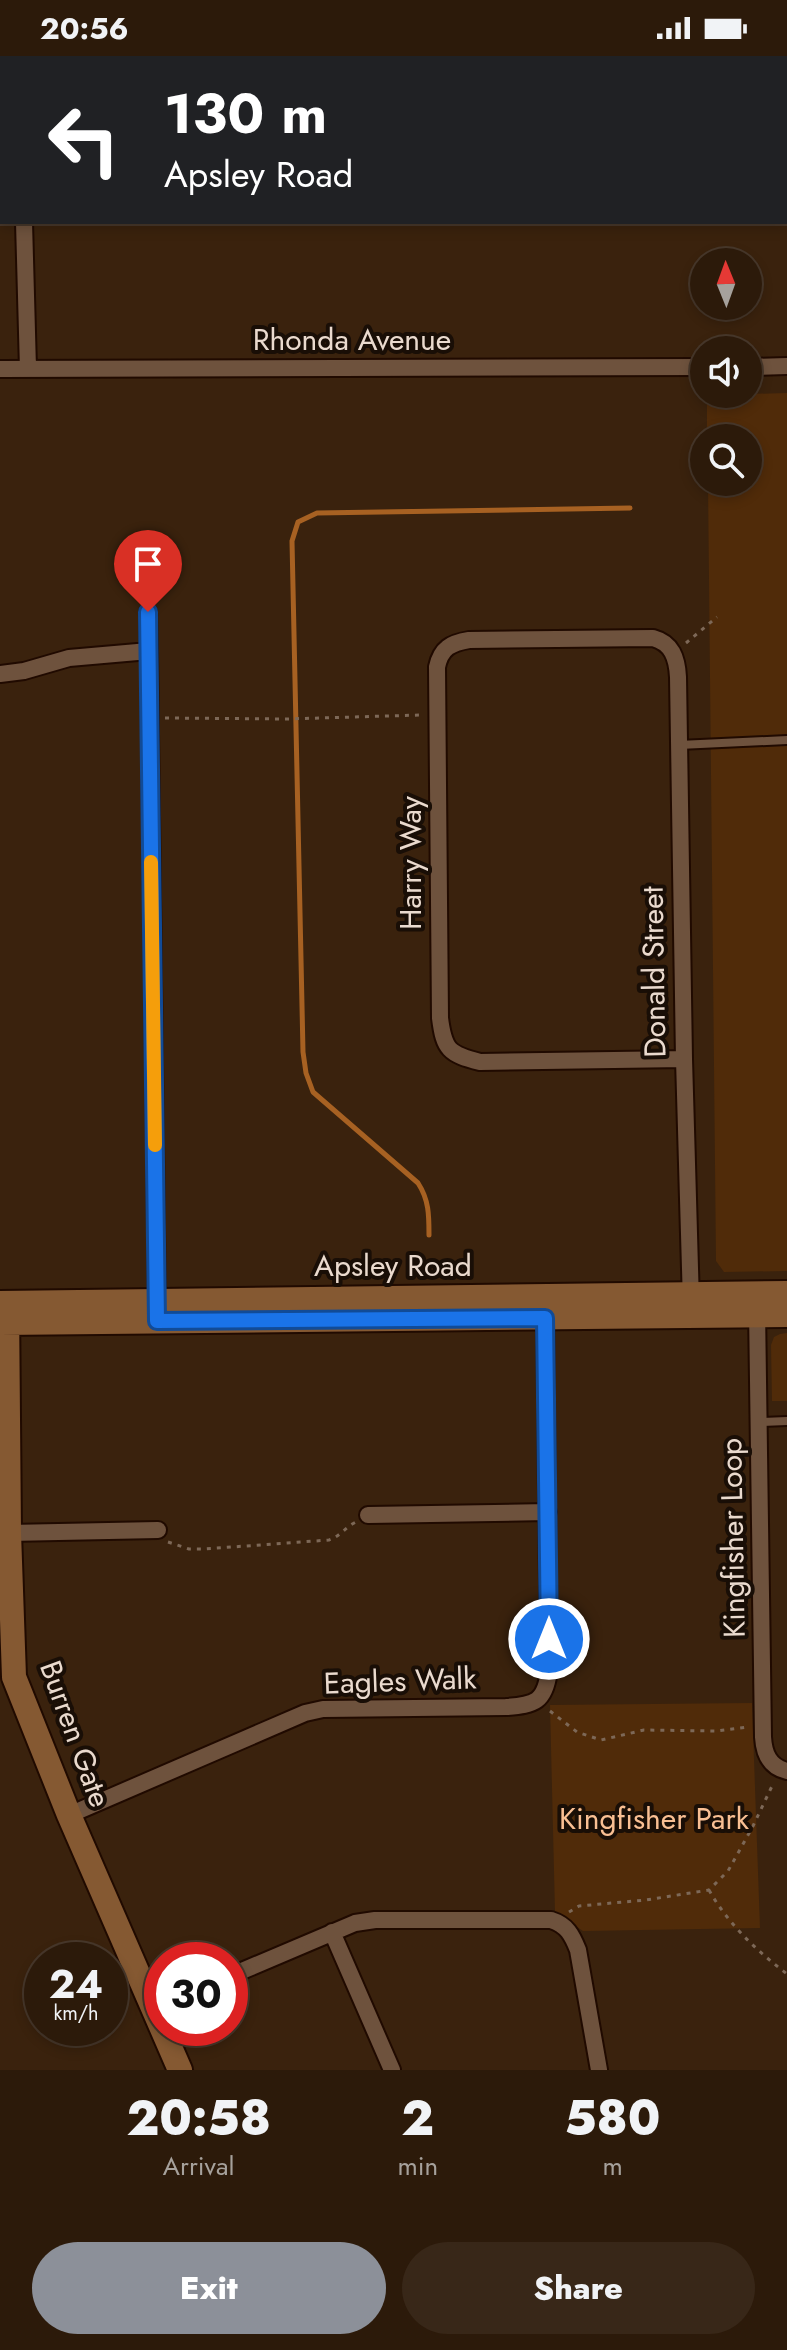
<!DOCTYPE html>
<html lang="en">
<head>
<meta charset="utf-8">
<style>
	body { margin:0; font-family:Jost,sans-serif; background:#382718; color:#f1f3f6; height:100vh; display:flex; flex-direction:column; font-size:30px; white-space:nowrap }
	* { box-sizing:border-box; margin:0 }
	p { font-size:26px; color:#a6a19c }
	.icon { flex:none; width:44px; height:44px; fill:none; stroke:currentColor; stroke-width:2; stroke-linecap:round; stroke-linejoin:round }
	.map { position:relative; height:2014px; overflow:hidden }
	.sheet { display:flex; flex-direction:column; background:#2c1a0a; flex:1 }
	.sheet>* { flex:none }
	.top-card { position:absolute; left:0px; top:0px; width:788px; height:168px; box-shadow:0 4px 12px #0003,0 0 0 2px #48382b; background:#202124; color:#fff; overflow:hidden }
	.needle { width:52px; rotate:359deg }
	.tools { position:absolute; left:690px; top:192px; display:grid; gap:16px }
	.tools a { display:grid; place-items:center; width:72px; height:72px; border-radius:50%; background:#2c1a0a; box-shadow:0 4px 12px #0003,0 0 0 2px #48382b; font-size:40px }
	.speed { position:absolute; left:24px; top:1886px; display:flex; gap:16px; font-size:40px; font-weight:700; text-align:center }
	.speed>* { display:grid; place-content:center; width:104px; height:104px; border-radius:50%; background:#2c1a0a; box-shadow:0 4px 12px #0003,0 0 0 2px #48382b; line-height:1 }
	.speed small { font-size:20px; font-weight:400 }
	.speed .limit { border:12px solid #d22; background:#fff; color:#111 }
	.pin { position:absolute; display:grid; place-items:center; width:68px; height:68px; color:#fff; margin:-82px -34px; border-radius:50% 50% 50% 0; rotate:-45deg; box-shadow:0 0 8px #0007 }
	.pin .icon { rotate:45deg }
	.me { position:absolute; width:88px; margin:-44px; rotate:0deg; stroke-linejoin:round; filter:drop-shadow(0 0 6px #0008) }
	.turn { display:flex; align-items:center; gap:28px; height:168px; padding:0 32px; font-size:36px }
	.turn .icon { width:104px; height:104px; stroke-width:2.5 }
	.turn b { display:block; font-size:56px; line-height:68px }
	.eta { display:flex; justify-content:space-evenly; align-items:center; height:136px; text-align:center }
	.eta b { font-size:48px; font-weight:800; line-height:56px }
	.primary-button { display:flex; gap:16px; margin-top:auto; padding:16px 32px }
	.primary-button a { flex:1; height:92px; border-radius:48px; background:#8c9099; color:#fff; font-size:32px; font-weight:800; line-height:92px; text-align:center }
	.primary-button a+a { background:#382718; color:#f1f3f6 }
	.status { display:flex; justify-content:space-between; align-items:center; height:56px; padding:0 40px; background:#2c1a0a; direction:ltr }
	.status svg { height:22px; fill:currentColor }
	.map>svg:first-child { display:block }
</style>
</head>
<body>
<div class="status"><b>20:56</b><svg viewBox="0 0 49 12"><path d="M0 12V9h3v3zM5 12V6h3v6zM10 12V3h3v9zM15 12V0h3v12zM26 1h20v11H26zM47 4h2v5h-2z"/></svg></div>
<div class="map">
<svg width="787" height="2014" viewBox="0 0 787 2014">
	<defs>
		<filter id="shadow"><feDropShadow dx="5" dy="5" stdDeviation="4" flood-color="#0009"/></filter>
	</defs>
	<rect width="100%" height="100%" fill="#3a220d"/>
	<path fill="#502b09" d="M787,337V1215L724,1216L716,1205L708,426H748V382H707V339Z
		M787,1277V1345H772L771,1289L774,1281L780,1278Z
		M752,1647L760,1872L583,1875L555,1856L550,1649Z"/>
	<g fill="none" stroke-linecap="round" stroke-linejoin="round">
		<path stroke="#a76122" stroke-width="5" d="M429,1179C429,1159 429,1144 418,1127L313,1036L306,1017L303,996L292,485L298,466L317,457L630,452"/>
	</g>
	<path fill="#7c4718" stroke="#957862" stroke-width="2" filter="url(#shadow)" d="M0,0H63V2H2V26H0Z"/>
	<g fill="none" stroke-linecap="round" stroke-linejoin="round">
		<defs>
			<path id="lane" d="M679,689L787,684
				M759,1366L787,1365"/>
			<path id="street" d="M165,2V0
				M24,166L28,313
				M748,311L787,310
				M0,313L704,311
				M148,556L149,595
				M0,618L24,615L69,602L149,595L157,1255
				M684,1003L480,1006C449,998 444,994 440,962L437,611C441,592 451,587 469,584L653,582C672,587 677,602 678,621L684,1003L691,1247
				M757,1253L763,1681C764,1697 769,1711 787,1715
				M368,1459L548,1456
				M9,1477L158,1474
				M69,1759L305,1657L323,1653L506,1651C535,1649 545,1646 549,1615L545,1253
				M332,1876L392,2014
				M230,1920L355,1867L375,1864H551C567,1869 572,1879 578,1894L599,2014"/>
			<path id="secondary" d="M786,61H787
				M0,74H2
				M0,1247L787,1237
				M7,1247L9,1477L14,1621L69,1759L180,2014
				M0,1267L787,1259"/>
		</defs>
		<use href="#lane" stroke="#200a00" stroke-width="12"/>
		<use href="#street" stroke="#200a00" stroke-width="20"/>
		<use href="#secondary" stroke="#200a00" stroke-width="28"/>
		<path stroke="#7d6857" stroke-width="3" stroke-dasharray="4 6" stroke-linecap="butt" d="M686,587L717,561
			M165,662L286,663L421,659
			M168,1486L189,1493H204L329,1484C341,1480 345,1471 356,1466
			M550,1655L577,1676L601,1684L644,1674L717,1675L749,1671
			M709,1834C728,1868 756,1894 787,1918
			M569,1856L579,1850L646,1844L709,1834L728,1815L753,1770L773,1728"/>
		<use href="#lane" stroke="#6e523d" stroke-width="8"/>
		<use href="#street" stroke="#6e523d" stroke-width="16"/>
		<use href="#secondary" stroke="#855932" stroke-width="24"/>
	</g>
	<g fill="none" stroke-linecap="round" stroke-linejoin="round">
		<defs>
			<path id="route" d="M148,556L157,1265L545,1262L549,1583"/>
		</defs>
		<use href="#route" stroke="#114b97" stroke-width="20"/>
		<use href="#route" stroke="#1a73e8" stroke-width="14"/>
		<path stroke="#f59e0b" stroke-width="14" d="M151,806L155,1089"/>
	</g>
	<g text-anchor="middle" stroke-width="8" stroke-linejoin="round" paint-order="stroke">
		<g font-size="30" fill="#eadace" stroke="#190e06">
			<text x="352" y="294">Rhonda Avenue</text>
			<text transform="translate(411 807) rotate(-90)" y="10">Harry Way</text>
			<text transform="translate(654 916) rotate(-91)" y="10">Donald Street</text>
			<text x="393" y="1220">Apsley Road</text>
			<text transform="translate(733 1482) rotate(-91)" y="10">Kingfisher Loop</text>
			<text transform="translate(400 1625) rotate(-2)" y="10">Eagles Walk</text>
			<text transform="translate(75 1678) rotate(70)" y="10">Burren Gate</text>
		</g>
		<g font-size="30" fill="#f9bf93" stroke="#190e06">
			<text x="654" y="1773">Kingfisher Park</text>
		</g>
	</g>
</svg>
<div class="tools">
<a><svg class="needle" viewBox="-14 -14 28 28"><path d="M0-13l5 13h-10z" fill="#e53935"/><path d="M0 13l5-13h-10z" fill="#a6a19c"/></svg></a>
<a><svg class="icon" aria-label="sound" viewBox="0 0 24 24"><path d="M4 9h4l5-4v14l-5-4H4zM17 9q2 3 0 6"/></svg></a>
<a><svg class="icon" aria-label="search" viewBox="0 0 24 24"><circle cx="10" cy="10" r="6"/><path d="M15 15l6 6"/></svg></a>
</div>
<div class="speed"><div>24<small>km/h</small></div><div class="limit">30</div></div>
<div class="pin" style="left:148px;top:556px;background:#d93025"><svg class="icon" aria-label="arrive" viewBox="0 0 24 24"><path d="M6 21V4h12l-3 4 3 4H6"/></svg></div>
<svg class="me" style="left:549px;top:1583px" viewBox="-20 -20 40 40"><circle r="17" fill="#1a73e8" stroke="#fff" stroke-width="3"/><path d="M0-11L8 9 0 5-8 9z" fill="#fff"/></svg>
<div class="top-card">
<div class="turn"><svg class="icon" aria-label="left" viewBox="0 0 24 24"><path d="M17 20v-9H6M10 6l-5 5 5 5"/></svg><div><b>130 m</b>Apsley Road</div></div>
</div>
</div>
<section class="sheet">
<div class="eta">
<div><b>20:58</b><p>Arrival</p></div>
<div><b>2</b><p>min</p></div>
<div><b>580</b><p>m</p></div>
</div>
<div class="primary-button"><a>Exit</a><a>Share</a></div>
</section>
</body>
</html>
